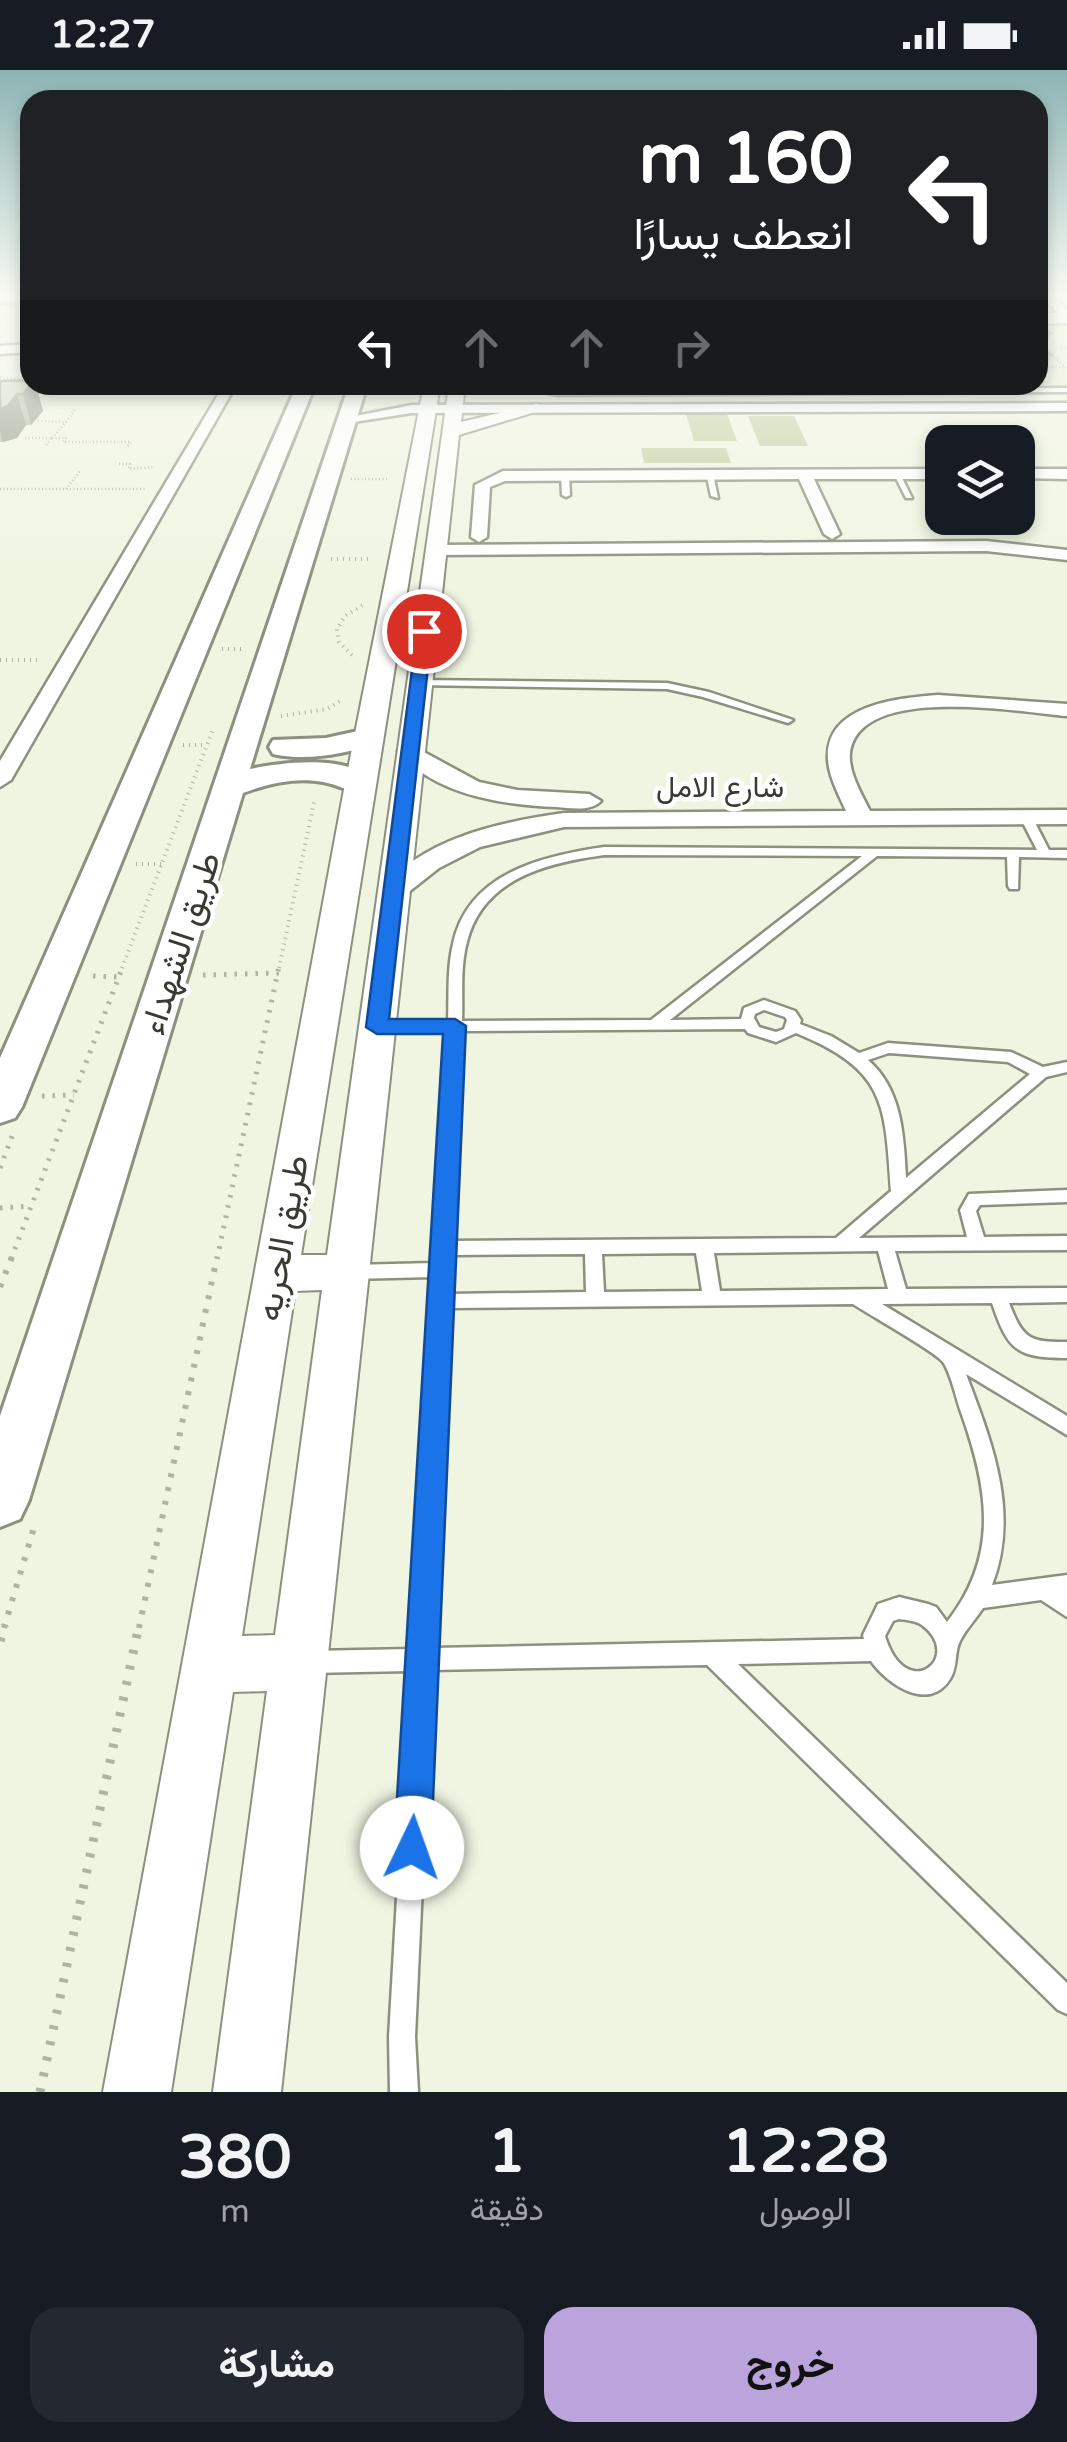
<!DOCTYPE html>
<html lang="ar">
<head>
<meta charset="utf-8">
<style>
	body { margin:0; font-family:"Varela Round",Vazirmatn,sans-serif; background:#242831; color:#f1f3f6; direction:rtl; height:100vh; display:flex; flex-direction:column; font-size:38px; white-space:nowrap }
	* { box-sizing:border-box; margin:0 }
	p { font-size:32px; color:#9ea1a6 }
	.icon { flex:none; width:55px; height:55px; fill:none; stroke:currentColor; stroke-width:2; stroke-linecap:round; stroke-linejoin:round }
	.map { position:relative; height:2022px; overflow:hidden; direction:ltr }
	.details { display:flex; flex-direction:column; background:#171b24; flex:1 }
	.details>* { flex:none }
	.top-card { position:absolute; left:20px; top:20px; width:1028px; height:305px; border-radius:30px; box-shadow:0 5px 15px #0003; direction:rtl; background:#202124; color:#fff; overflow:hidden }
	.controls { position:absolute; left:925px; top:355px; display:grid; gap:20px }
	.controls a { display:grid; place-items:center; width:110px; height:110px; border-radius:20px; background:#171b24; box-shadow:0 5px 15px #0003; font-size:50px }
	.pin { position:absolute; display:grid; place-items:center; width:85px; height:85px; color:#fff; margin:-42px; border:5px solid #fff; border-radius:50%; box-shadow:0 2px 10px #0007 }
	.me { position:absolute; width:110px; margin:-55px; rotate:3deg; stroke-linejoin:round; filter:drop-shadow(0 0 8px #0008) }
	.turn { display:flex; align-items:center; gap:35px; height:210px; padding:0 30px; font-size:45px }
	.turn .icon { width:130px; height:130px; stroke-width:2.5 }
	.turn b { display:block; font-size:70px; line-height:85px }
	.lanes { display:flex; align-items:center; height:95px; padding:0 30px; background:#0003; justify-content:center; gap:50px; direction:ltr }
	.lanes .off { opacity:.35 }
	.eta { display:flex; justify-content:space-evenly; align-items:center; height:170px; text-align:center }
	.eta b { font-size:60px; font-weight:700; line-height:70px }
	.cta { display:flex; gap:20px; margin-top:auto; padding:20px 30px }
	.cta a { flex:1; height:115px; border-radius:30px; background:#baa4db; color:#111; font-size:40px; font-weight:700; line-height:115px; text-align:center }
	.cta a+a { background:#242831; color:#f1f3f6 }
	.status { display:flex; justify-content:space-between; align-items:center; height:70px; padding:0 50px; background:#171b24; direction:ltr }
	.status svg { height:28px; fill:currentColor }
	.map>svg:first-child { display:block }
</style>
</head>
<body>
<div class="status"><b>12:27</b><svg viewBox="0 0 49 12"><path d="M0 12V9h3v3zM5 12V6h3v6zM10 12V3h3v9zM15 12V0h3v12zM26 1h20v11H26zM47 4h2v5h-2z"/></svg></div>
<div class="map">
<svg width="1067" height="2022" viewBox="0 0 1067 2022">
	<rect width="100%" height="100%" fill="#f0f5e2"/>
	<path fill="#e4ebd1" d="M1038,248H1067V325H553L486,315H1038Z"/>
	<path fill="#c2cd9d" d="M686,344H727L737,371H694Z
		M748,346H794L808,376H760Z
		M641,378H726L731,393H644Z"/>
	<g fill="none" stroke-linecap="round" stroke-linejoin="round">
		<defs>
			<path id="service" d="M1067,249V253L1038,254V250Z
				M499,315L559,321L1067,318V322L559,325Z
				M706,402L713,404L718,428L711,426Z
				M893,402H899L912,428H906Z
				M565,403L569,405L570,425L566,427L562,425L561,405Z
				M418,610L667,613L709,622L793,650L788,653L703,627L667,619L414,615L413,613Z
				M1026,743L1032,747L1049,780H1067V788L1019,787L1018,819H1010L1008,816L1007,787L877,786L670,950L741,949L744,938L764,930L795,941L801,950L800,954L831,966L859,983L888,973L1011,982L1043,997L1067,992V1002L1046,1007L859,1168L967,1167L960,1140L969,1124L1067,1120V1132L980,1135L976,1141L984,1167L1067,1166V1180L895,1181L906,1219L1067,1218V1232L1009,1233C1023,1269 1029,1272 1067,1272V1288C1016,1288 1008,1280 992,1233L882,1234L1067,1346V1365L966,1304C992,1373 1020,1443 992,1515L1067,1505V1547L1041,1530L983,1538C976,1549 966,1559 960,1571C954,1582 958,1597 950,1609C929,1643 887,1614 871,1591L738,1594L1067,1913V1944L1058,1940L707,1595L432,1600L415,1967L418,2022H390L389,1967L410,1601L310,1603L302,1600L299,1592L302,1584L310,1581L411,1579L433,1207L351,1209L345,1207L342,1202L345,1197L351,1195L434,1193L447,961L377,962L370,957L377,952H448C449,927 447,899 453,874C468,803 542,786 604,777L1037,780L1020,747ZM604,785L862,786L651,950L462,951C463,926 460,897 467,872C483,808 547,793 604,785ZM764,940L785,947L787,950L784,959L776,962L759,957L754,948L755,944ZM745,959L748,963L776,972L796,963C886,1000 885,1033 891,1121L836,1168L452,1171L462,961ZM889,983L1008,992L1030,1004L906,1108C904,1067 902,1019 868,990ZM878,1181L888,1219L720,1221L714,1183ZM696,1183L702,1221L604,1222L602,1184ZM585,1184L586,1222L450,1224L451,1185ZM853,1234C868,1244 936,1282 943,1292C951,1303 956,1328 961,1342C988,1418 1000,1485 947,1552L936,1537L928,1534L899,1527L878,1534L863,1565L864,1569L433,1578L449,1238ZM899,1549C906,1550 917,1551 922,1555C965,1587 906,1635 885,1566L893,1551Z"/>
			<path id="minor" d="M30,226V231L0,233V227Z
				M1040,226H1052L1067,240V246L1060,245Z
				M30,274V282L0,284V276Z
				M224,315H236L11,710L0,717V691Z
				M1067,333V341L412,343L347,353L340,349L412,335Z
				M942,399V409H814L840,464L832,469L824,464L799,409L505,411L490,417L487,467L479,472L471,467L475,415L503,401Z
				M1067,399V409L1018,408V399Z
				M986,471L1067,480V490L986,481L435,485L427,480L435,475Z
				M938,625L1067,634V646C1019,642 859,613 850,683C848,702 862,725 870,741L1067,740V754L564,757L480,777L439,798L401,828H383L379,823C421,768 500,752 564,743L846,741C839,725 829,707 828,690C824,634 900,628 938,625Z
				M409,674L479,712L517,720L589,724L601,731C590,742 571,738 556,737C503,735 434,725 398,681L401,676Z"/>
			<path id="tertiary" d="M1038,243H1067V251H1038Z
				M424,315H440L301,1185H327L449,315H465L461,352L537,334L545,339L459,365L281,2022H213L267,1621L233,1622L171,2022H103L345,714ZM322,1220L275,1565L242,1566L295,1221Z"/>
			<path id="secondary" d="M297,315H315L22,1037L15,1048L0,1053V988Z
				M349,315H367L250,699C281,692 354,683 375,714L370,721C352,725 341,715 323,712C296,707 269,713 243,723L29,1430L20,1449L0,1457V1346Z
				M367,659L378,662L382,668L378,674C344,683 308,692 273,684L269,677L273,670L326,668Z"/>
		</defs>
		<use href="#service" stroke="#8c917f" stroke-width="5"/>
		<use href="#minor" stroke="#8c917f" stroke-width="5"/>
		<use href="#tertiary" stroke="#8c917f" stroke-width="4"/>
		<use href="#secondary" stroke="#8c917f" stroke-width="6"/>
		<path stroke="#afb3a4" stroke-width="2.5" stroke-dasharray="1 2.5" stroke-linecap="butt" d="M1038,278H1046L1067,299
			M1061,278H1067
			M1038,297H1064
			M0,308H30
			M149,319L151,315
			M38,351L66,352L76,338
			M25,368H52L46,375
			M52,368H66L63,372H131L126,378
			M52,368L66,352
			M119,394H130L129,399L155,397
			M351,409H388
			M0,419H147
			M66,419L80,401"/>
		<path stroke="#afb3a4" stroke-width="4" stroke-dasharray="1 5" stroke-linecap="butt" d="M331,489H372
			M222,579H243
			M352,585L339,572L337,559L345,546L363,535
			M0,590H42
			M281,646L327,639L343,629
			M183,675H207
			M136,794H163
			M122,898L213,659
			M279,898L315,728"/>
		<path stroke="#afb3a4" stroke-width="5" stroke-dasharray="2.5 8" stroke-linecap="butt" d="M203,905L279,903
			M93,906L120,907
			M42,1026L74,1025
			M0,1098L13,1064
			M0,1138L31,1136
			M11,1189L123,896
			M217,1189L279,896"/>
		<path stroke="#afb3a4" stroke-width="6" stroke-dasharray="4 10" stroke-linecap="butt" d="M0,1217L12,1187
			M4,1558L35,1454
			M139,1558L217,1187"/>
		<path stroke="#afb3a4" stroke-width="9" stroke-dasharray="4 12" stroke-linecap="butt" d="M0,1571L5,1555
			M40,2022L139,1555"/>
		<use href="#service" fill="#fff" fill-rule="evenodd"/>
		<use href="#minor" fill="#fff" fill-rule="evenodd"/>
		<use href="#tertiary" fill="#fff" fill-rule="evenodd"/>
		<use href="#secondary" fill="#fff" fill-rule="evenodd"/>
	</g>
	<path fill="#b1b5a5" d="M1038,253L1050,263L1046,280L1051,285L1043,315L1038,314Z
		M0,311L36,315L43,341L31,355H26L17,368L3,372H0Z
		M555,315H702L701,322H577L555,317Z"/>
	<path fill="#909486" d="M31,315H36L43,341L31,355L23,324Z
		M17,324L26,355L17,368L3,372L0,361V339Z"/>
	<path fill="#ced3c0" stroke="#909486" stroke-width="2.5" d="M1038,253H1041L1050,263L1038,262Z
		M1038,272L1051,285L1038,284Z
		M30,310L31,315L23,324H17L8,336L0,339V311Z"/>
	<linearGradient id="sky" x2="0" y2="1"><stop stop-color="#8cb4b4"/><stop offset="0.44" stop-color="#f8faf2"/><stop offset="1" stop-color="#f8faf2" stop-opacity="0"/></linearGradient>
	<rect width="1067" height="510" fill="url(#sky)"/>
	<path fill="#1a73e8" stroke="#114b97" stroke-width="2.5" d="M424,556L432,561L389,949H455L466,956L431,1778L425,1791L412,1797L399,1791L394,1778L443,964H377L366,957L417,561Z"/>
	<g text-anchor="middle" stroke-width="9" stroke-linejoin="round" paint-order="stroke">
		<g font-size="30" fill="#393b33" stroke="#fff">
			<text x="720" y="727">شارع الامل</text>
		</g>
		<g font-size="35" fill="#393b33" stroke="#fff">
			<text transform="translate(180 873) rotate(-72)" y="12">طريق الشهداء</text>
			<text transform="translate(282 1168) rotate(-80)" y="12">طريق الحريه</text>
		</g>
	</g>
</svg>
<div class="controls">
<a><svg class="icon" aria-label="layers" viewBox="0 0 24 24"><path d="M12 4l9 5-9 5-9-5zM3 14l9 5 9-5"/></svg></a>
</div>
<div class="pin" style="left:424px;top:561px;background:#d93025"><svg class="icon" aria-label="arrive" viewBox="0 0 24 24"><path d="M6 21V4h12l-3 4 3 4H6"/></svg></div>
<svg class="me" style="left:412px;top:1778px" viewBox="-20 -20 40 40"><circle r="19" fill="#fff"/><path d="M0-13L10 11 0 6-10 11z" fill="#1a73e8"/></svg>
<div class="top-card">
<div class="turn"><svg class="icon" aria-label="left" viewBox="0 0 24 24"><path d="M17 20v-9H6M10 6l-5 5 5 5"/></svg><div><b>160 m</b>انعطف يسارًا</div></div>
<div class="lanes"><svg class="icon" aria-label="left" viewBox="0 0 24 24"><path d="M17 20v-9H6M10 6l-5 5 5 5"/></svg><svg class="icon off" aria-label="ahead" viewBox="0 0 24 24"><path d="M12 20V5M6 11l6-6 6 6"/></svg><svg class="icon off" aria-label="ahead" viewBox="0 0 24 24"><path d="M12 20V5M6 11l6-6 6 6"/></svg><svg class="icon off" aria-label="right" viewBox="0 0 24 24"><path d="M7 20v-9h11M14 6l5 5-5 5"/></svg></div>
</div>
</div>
<section class="details">
<div class="eta">
<div><b>12:28</b><p>الوصول</p></div>
<div><b>1</b><p>دقيقة</p></div>
<div><b>380</b><p>m</p></div>
</div>
<div class="cta"><a>خروج</a><a>مشاركة</a></div>
</section>
</body>
</html>
